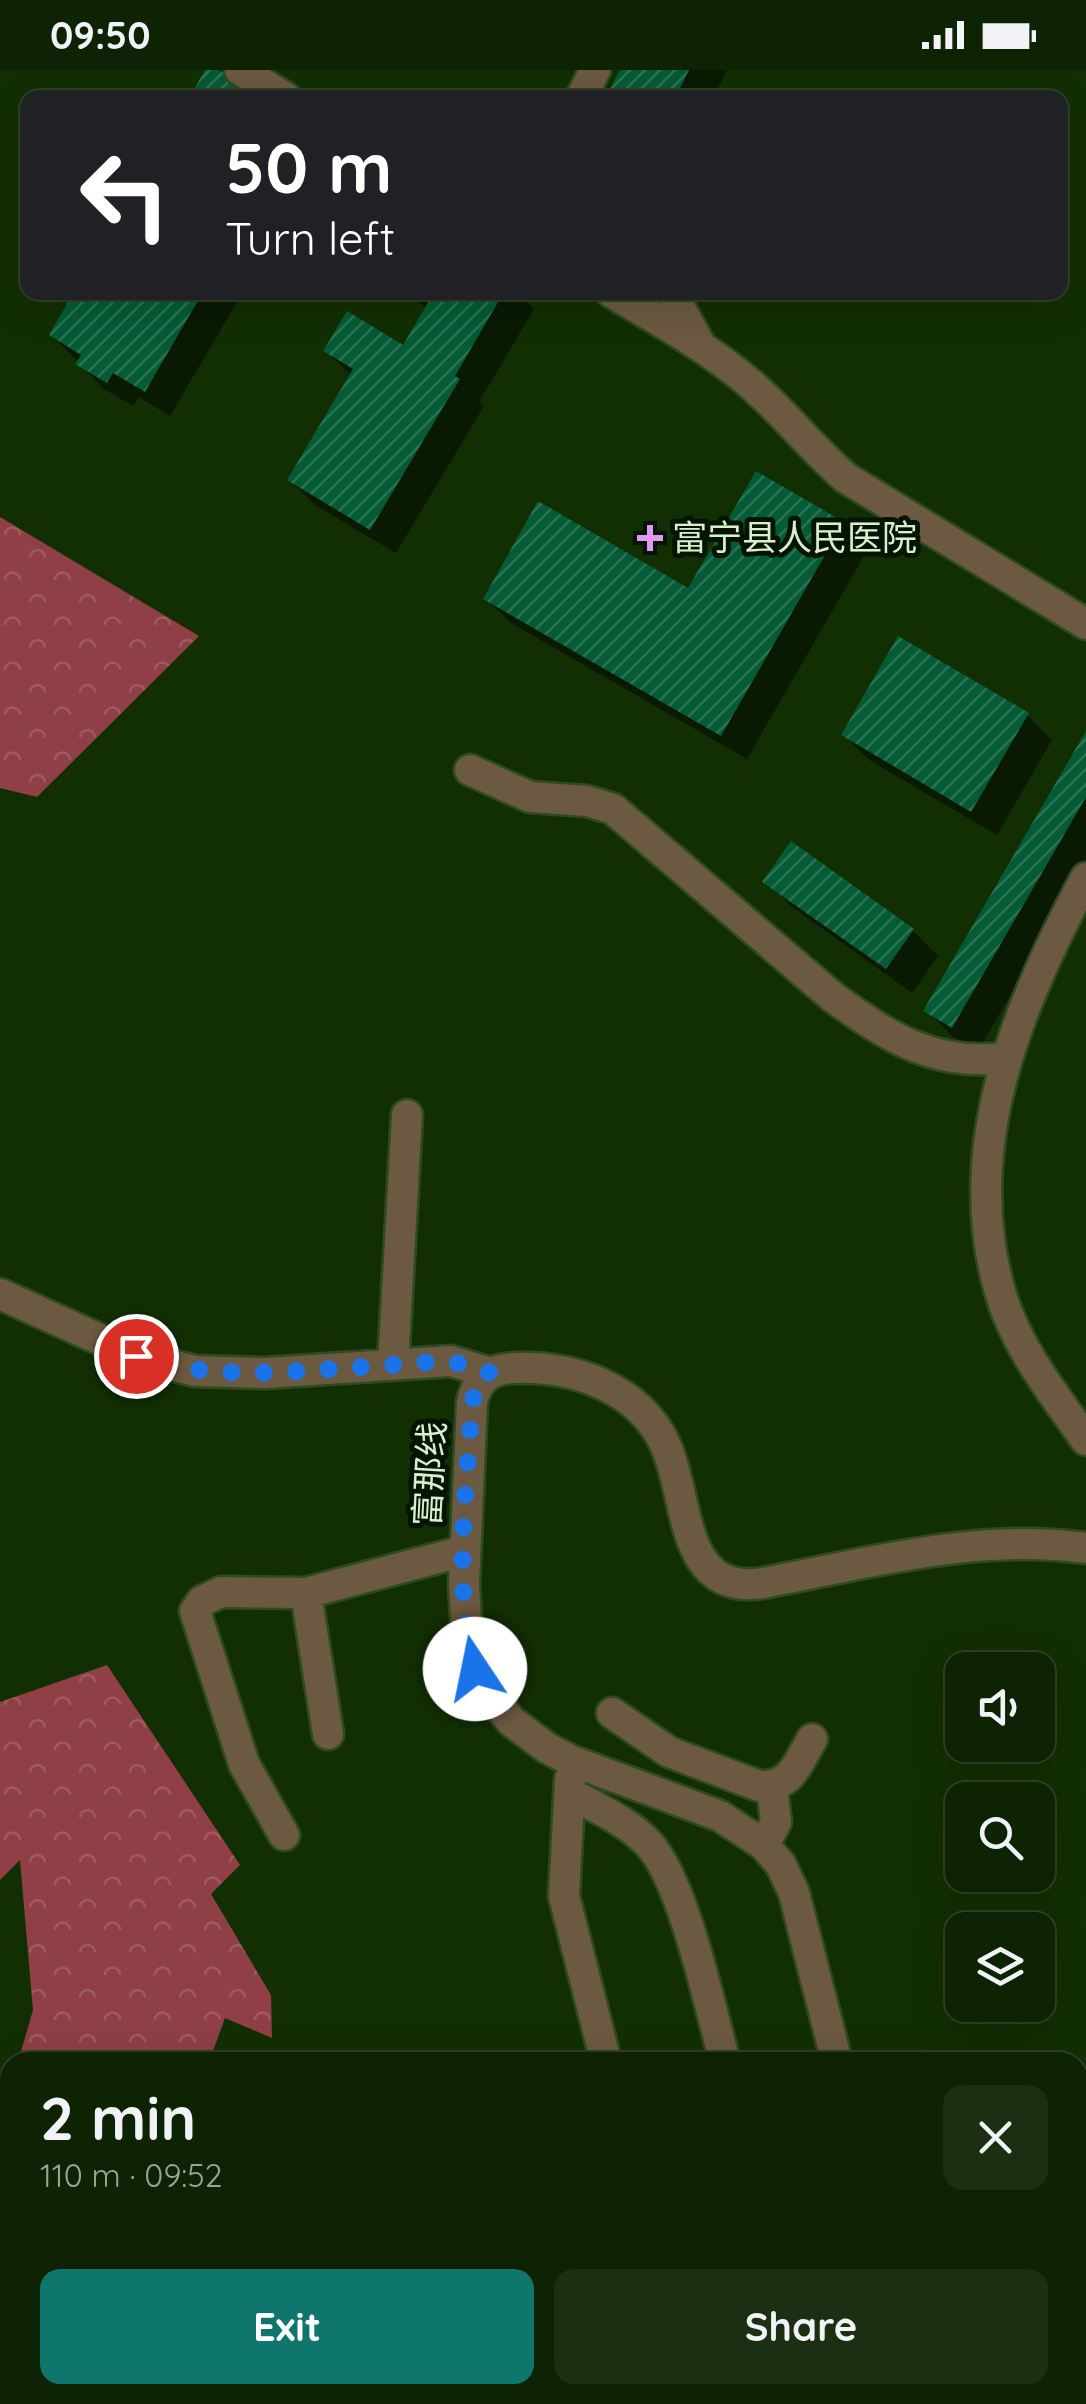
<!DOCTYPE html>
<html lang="en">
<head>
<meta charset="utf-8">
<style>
	body { margin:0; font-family:Quicksand,"Noto Sans SC",sans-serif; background:#1c2f12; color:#f1f3f6; height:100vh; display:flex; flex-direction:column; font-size:38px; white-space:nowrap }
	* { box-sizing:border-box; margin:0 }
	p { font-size:32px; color:#9ba49a }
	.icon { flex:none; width:55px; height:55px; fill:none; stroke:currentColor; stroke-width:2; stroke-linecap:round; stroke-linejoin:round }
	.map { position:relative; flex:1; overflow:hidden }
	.panel { position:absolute; left:0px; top:1982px; width:1088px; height:352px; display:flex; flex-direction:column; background:#0e2303; border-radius:30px 30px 0 0; box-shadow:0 10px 40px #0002,0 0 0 2px #2e4025 }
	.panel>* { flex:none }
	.banner { position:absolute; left:20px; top:20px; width:1048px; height:210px; border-radius:20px; box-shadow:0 10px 40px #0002,0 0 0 2px #2e4025; background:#202124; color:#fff; overflow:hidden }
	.controls { position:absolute; left:945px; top:1582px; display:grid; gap:20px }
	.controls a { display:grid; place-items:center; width:110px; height:110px; border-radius:20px; background:#0e2303; box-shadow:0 10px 40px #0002,0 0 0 2px #2e4025; font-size:50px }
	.pin { position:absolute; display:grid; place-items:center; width:85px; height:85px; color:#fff; margin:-42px; border:5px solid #fff; border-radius:50%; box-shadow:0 2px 10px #0007 }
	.me { position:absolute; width:110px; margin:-55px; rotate:349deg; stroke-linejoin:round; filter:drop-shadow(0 0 8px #0008) }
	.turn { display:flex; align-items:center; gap:35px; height:210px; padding:0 40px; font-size:45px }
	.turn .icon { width:130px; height:130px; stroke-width:2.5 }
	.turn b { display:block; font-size:70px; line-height:85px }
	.round { display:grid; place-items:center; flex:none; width:105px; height:105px; border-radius:20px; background:#1c2f12 }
	.headline { display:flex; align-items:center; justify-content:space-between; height:170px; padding:0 40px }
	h1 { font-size:60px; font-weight:700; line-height:75px }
	.cta { display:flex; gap:20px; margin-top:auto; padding:20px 40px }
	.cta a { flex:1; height:115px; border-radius:20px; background:#0f766e; color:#fff; font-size:40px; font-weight:700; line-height:115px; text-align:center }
	.cta a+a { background:#1c2f12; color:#f1f3f6 }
	.status { display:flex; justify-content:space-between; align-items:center; height:70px; padding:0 50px; background:#0e2303; direction:ltr }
	.status svg { height:28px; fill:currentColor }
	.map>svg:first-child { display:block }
</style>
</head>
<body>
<div class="status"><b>09:50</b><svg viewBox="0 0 49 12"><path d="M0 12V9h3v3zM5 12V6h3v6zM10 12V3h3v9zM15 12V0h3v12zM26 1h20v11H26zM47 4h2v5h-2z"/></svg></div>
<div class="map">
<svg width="1086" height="2334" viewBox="0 0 1086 2334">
	<defs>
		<pattern id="forest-crowns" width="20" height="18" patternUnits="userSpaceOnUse" patternTransform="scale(2.5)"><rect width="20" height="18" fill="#8f3f45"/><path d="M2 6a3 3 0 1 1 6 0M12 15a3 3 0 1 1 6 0" fill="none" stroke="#9e5b5f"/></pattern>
		<pattern id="building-hatch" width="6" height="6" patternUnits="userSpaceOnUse" patternTransform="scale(2.5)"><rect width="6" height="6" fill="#055b36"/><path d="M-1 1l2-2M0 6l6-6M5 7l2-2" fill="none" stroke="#297352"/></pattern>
	</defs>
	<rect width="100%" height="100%" fill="#122f04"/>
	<path fill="url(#forest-crowns)" d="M0,447L199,566L37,727L0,718Z
		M107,1595L240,1795L211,1824L271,1925L272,1968L225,1948L209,1992H18L33,1940L20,1790L0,1810V1632Z"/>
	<path fill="#0007" d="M623,0H727L713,28H608Z
		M77,222H243L170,346L139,327L133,336L104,319L52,265Z
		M402,222H517L534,239L479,332L484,336L396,483L315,435L290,410L352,306L326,281L404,278L428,238Z
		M843,454L868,479L747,689L511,553L486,528L689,521Z
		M1027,645L1052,670L997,765L869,690L844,665Z
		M1086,666V795L978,981L952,966L926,940Z
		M791,774L913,861L938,886L912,923L791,836L766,811Z"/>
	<path fill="url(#building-hatch)" d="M205,0H218L275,28H189Z
		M620,0H689L675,28H605Z
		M74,222H203L145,322L113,303L107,313L75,294L81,285L49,265Z
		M415,222H504L455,306L460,309L370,460L287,410L353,299L323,281L347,241L403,275L429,231Z
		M756,401L844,452L721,666L483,529L538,431L688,518Z
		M898,566L1029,643L971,742L841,665Z
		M1086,661V727L952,958L923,941Z
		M791,771L914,859L886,899L762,812Z"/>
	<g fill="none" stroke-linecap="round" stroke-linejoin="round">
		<defs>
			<path id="minor" d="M240,0L286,28
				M581,28L595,0
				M611,222C657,250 706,276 747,311C782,340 810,377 846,408L1086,554
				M671,222L699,273
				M470,700L530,727L587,731L613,739L834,928C890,968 933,996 1005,988
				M1086,808C1019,932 959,1074 999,1218C1014,1275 1053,1323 1086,1370
				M0,1224L136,1286L195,1301L265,1303L451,1291L490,1303
				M393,1295L407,1045
				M306,1523L328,1664
				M612,1643L669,1682L759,1716C791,1718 798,1693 812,1669
				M570,1709L564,1826L606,1992
				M570,1723C596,1738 627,1751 648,1773C684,1811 710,1938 725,1992
				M284,1765L244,1694L195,1541L202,1531L221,1522L306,1523L464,1481
				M764,1775L776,1752L772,1717
				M837,1992L794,1823L781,1795L764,1775L720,1746L572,1691L547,1678L511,1651L482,1614L467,1566L464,1514L472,1332C477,1309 491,1298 515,1298C573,1296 638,1317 665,1374C690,1427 678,1526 763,1513C870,1493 976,1463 1086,1478
				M1078,2107L1086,2103
				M0,2205L10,2213
				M140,2325L149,2334
				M486,2334L501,2325
				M725,2334L735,2325"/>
		</defs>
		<use href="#minor" stroke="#2e4a21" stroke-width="35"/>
		<use href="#minor" stroke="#6b5a41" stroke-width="30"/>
	</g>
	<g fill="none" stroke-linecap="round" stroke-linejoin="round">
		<path stroke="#1a73e8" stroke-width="18" stroke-dasharray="0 32.4" d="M136,1286C214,1312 294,1301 375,1296C414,1294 454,1285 490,1303L479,1312L472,1332C467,1420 452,1514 475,1599"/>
	</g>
	<path fill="#dd99f3" stroke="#051501" stroke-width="4" d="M645 453h10v10h10v10h-10v10h-10v-10h-10v-10h10z"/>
	<g text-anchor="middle" stroke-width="10" stroke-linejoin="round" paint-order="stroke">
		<g font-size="35" fill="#d8efd0" stroke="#051501" text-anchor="start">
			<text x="672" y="480">富宁县人民医院</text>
		</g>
		<g font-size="35" fill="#d8efd0" stroke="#051501">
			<text transform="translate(430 1404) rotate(-87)" y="12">富那线</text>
		</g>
	</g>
</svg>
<div class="controls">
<a><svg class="icon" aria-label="sound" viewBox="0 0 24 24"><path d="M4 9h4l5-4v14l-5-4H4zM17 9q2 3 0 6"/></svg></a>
<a><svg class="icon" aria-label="search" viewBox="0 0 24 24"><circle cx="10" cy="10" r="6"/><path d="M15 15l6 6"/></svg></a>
<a><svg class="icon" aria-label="layers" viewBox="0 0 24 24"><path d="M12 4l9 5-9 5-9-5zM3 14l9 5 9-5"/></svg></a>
</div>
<div class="pin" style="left:136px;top:1286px;background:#d93025"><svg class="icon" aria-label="arrive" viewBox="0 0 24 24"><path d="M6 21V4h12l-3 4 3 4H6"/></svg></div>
<svg class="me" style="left:475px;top:1599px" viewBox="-20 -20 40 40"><circle r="19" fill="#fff"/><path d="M0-13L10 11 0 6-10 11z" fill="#1a73e8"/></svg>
<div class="banner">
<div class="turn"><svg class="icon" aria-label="left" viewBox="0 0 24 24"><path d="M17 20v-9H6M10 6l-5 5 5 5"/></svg><div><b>50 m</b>Turn left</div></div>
</div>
<section class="panel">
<div class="headline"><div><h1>2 min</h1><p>110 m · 09:52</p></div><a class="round"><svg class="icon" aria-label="close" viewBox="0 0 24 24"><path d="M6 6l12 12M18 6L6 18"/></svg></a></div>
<div class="cta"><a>Exit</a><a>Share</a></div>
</section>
</div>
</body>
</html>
